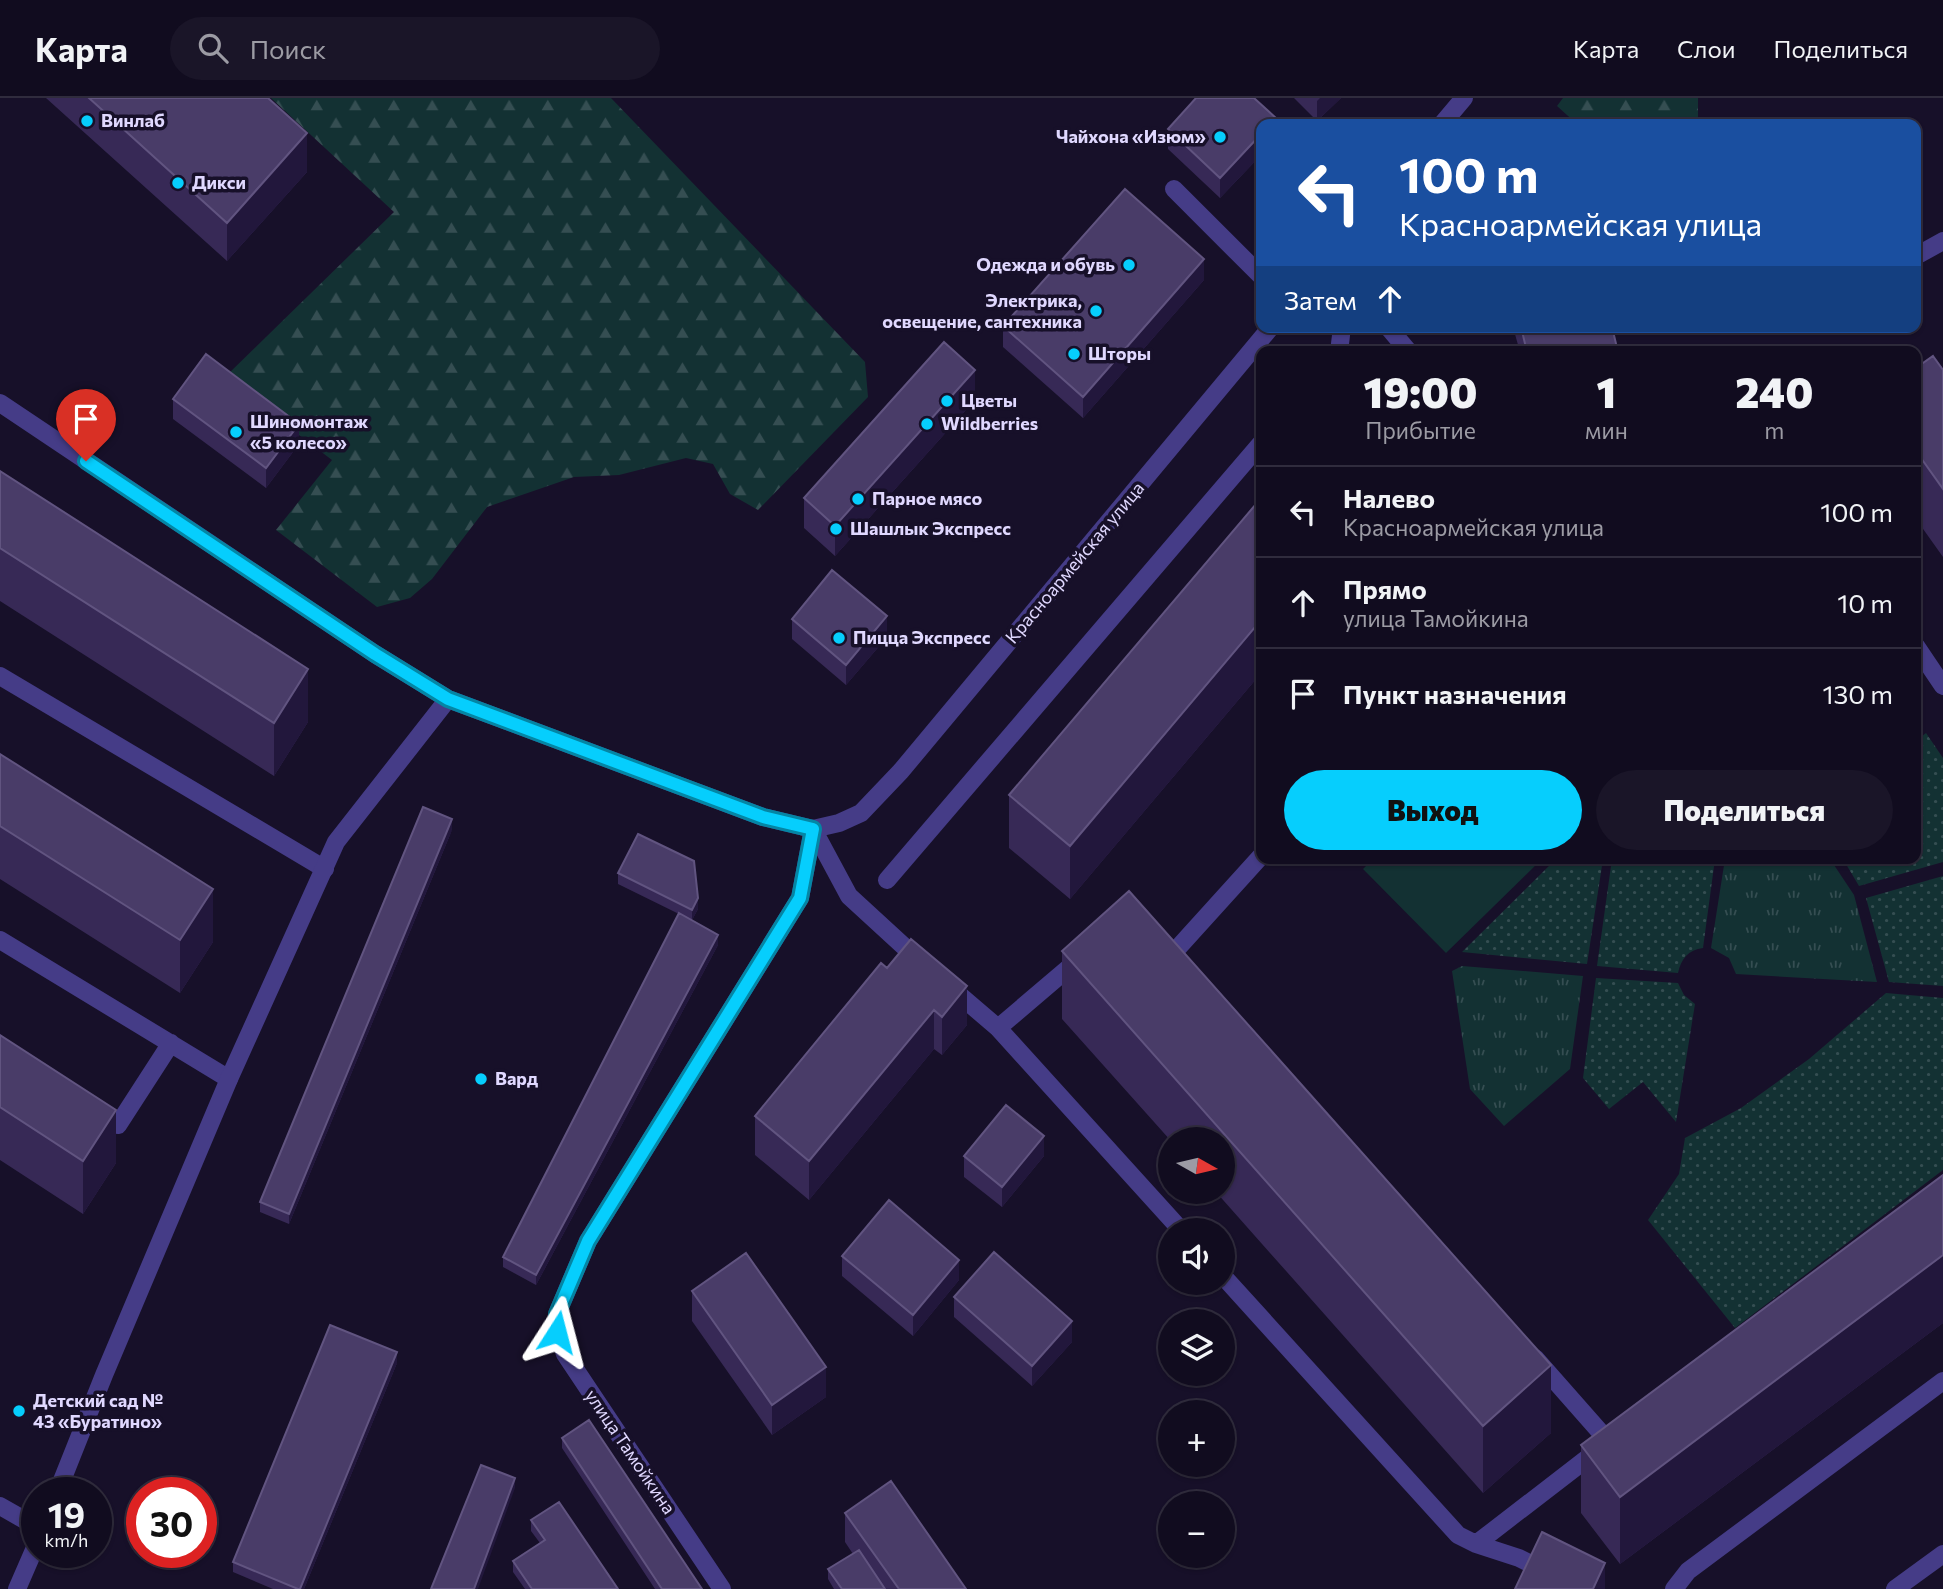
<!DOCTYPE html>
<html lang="ru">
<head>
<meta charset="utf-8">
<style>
	body { margin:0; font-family:Commissioner,sans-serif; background:#1a1528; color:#f1f3f6; height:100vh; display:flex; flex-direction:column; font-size:26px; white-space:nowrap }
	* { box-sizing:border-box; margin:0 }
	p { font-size:23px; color:#9c9ba4 }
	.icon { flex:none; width:38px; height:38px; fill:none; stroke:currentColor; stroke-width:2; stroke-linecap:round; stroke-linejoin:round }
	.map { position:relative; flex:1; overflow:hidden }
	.sheet { position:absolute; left:1256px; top:248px; width:665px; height:518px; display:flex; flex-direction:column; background:#110c1f; border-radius:14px; box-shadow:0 2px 5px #0004,0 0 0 2px #302c3d }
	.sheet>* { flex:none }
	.guide { position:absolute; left:1256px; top:21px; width:665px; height:214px; border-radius:14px; box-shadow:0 2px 5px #0004,0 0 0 2px #302c3d; background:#1a4fa0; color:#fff; overflow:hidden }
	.needle { width:46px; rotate:98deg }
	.controls { position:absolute; left:1158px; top:1029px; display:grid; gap:14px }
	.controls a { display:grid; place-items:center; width:77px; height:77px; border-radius:50%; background:#110c1f; box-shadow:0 2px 5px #0004,0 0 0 2px #302c3d; font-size:35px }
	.speed { position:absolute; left:21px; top:1379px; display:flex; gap:14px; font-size:35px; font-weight:700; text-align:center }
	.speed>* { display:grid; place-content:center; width:91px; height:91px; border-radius:50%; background:#110c1f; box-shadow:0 2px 5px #0004,0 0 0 2px #302c3d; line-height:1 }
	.speed small { font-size:18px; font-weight:400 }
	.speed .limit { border:10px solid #d22; background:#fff; color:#111 }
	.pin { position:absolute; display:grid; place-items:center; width:60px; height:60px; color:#fff; margin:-72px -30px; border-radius:50% 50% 50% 0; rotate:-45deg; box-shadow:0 0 7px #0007 }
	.pin .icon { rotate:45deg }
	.me { position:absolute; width:77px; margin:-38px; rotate:9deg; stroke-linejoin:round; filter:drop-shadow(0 0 5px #0008) }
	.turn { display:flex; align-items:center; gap:24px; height:147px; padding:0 28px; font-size:32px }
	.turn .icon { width:91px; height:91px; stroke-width:2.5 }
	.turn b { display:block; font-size:49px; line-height:60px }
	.then { display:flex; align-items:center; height:66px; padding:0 28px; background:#0003; gap:14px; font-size:26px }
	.eta { display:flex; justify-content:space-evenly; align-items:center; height:119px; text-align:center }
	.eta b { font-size:42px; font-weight:800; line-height:49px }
	.action { display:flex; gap:14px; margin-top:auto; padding:14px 28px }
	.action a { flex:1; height:80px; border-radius:42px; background:#06cefd; color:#111; font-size:28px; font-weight:800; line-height:80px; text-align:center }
	.action a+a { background:#1a1528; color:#f1f3f6 }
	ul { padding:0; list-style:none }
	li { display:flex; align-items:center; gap:21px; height:91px; padding:0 28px; border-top:2px solid #302c3d }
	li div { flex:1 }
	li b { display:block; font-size:26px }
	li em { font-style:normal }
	header { display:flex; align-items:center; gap:42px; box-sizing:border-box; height:98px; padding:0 35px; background:#110c1f; border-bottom:2px solid #302c3d }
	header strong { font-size:33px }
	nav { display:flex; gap:38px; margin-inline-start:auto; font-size:24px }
	.search { width:490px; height:63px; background:#1a1528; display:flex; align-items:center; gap:18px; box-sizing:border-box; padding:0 24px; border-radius:38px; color:#9c9ba4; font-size:26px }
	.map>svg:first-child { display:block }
</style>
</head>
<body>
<header>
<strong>Карта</strong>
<div class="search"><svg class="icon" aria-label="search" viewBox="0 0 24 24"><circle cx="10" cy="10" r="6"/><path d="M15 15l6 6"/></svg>Поиск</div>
<nav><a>Карта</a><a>Слои</a><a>Поделиться</a></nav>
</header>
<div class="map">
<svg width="1943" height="1491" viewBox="0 0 1943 1491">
	<defs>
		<pattern id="grass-dots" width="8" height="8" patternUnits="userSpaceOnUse" patternTransform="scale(1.75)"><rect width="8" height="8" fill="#133133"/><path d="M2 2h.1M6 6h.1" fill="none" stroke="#354e52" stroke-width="1.8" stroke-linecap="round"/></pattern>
		<pattern id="forest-firs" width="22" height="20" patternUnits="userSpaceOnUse" patternTransform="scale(1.75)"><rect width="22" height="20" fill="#133133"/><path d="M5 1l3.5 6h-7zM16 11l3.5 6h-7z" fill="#354e52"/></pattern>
		<pattern id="park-tufts" width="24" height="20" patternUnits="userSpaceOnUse" patternTransform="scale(1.75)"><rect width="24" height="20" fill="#133133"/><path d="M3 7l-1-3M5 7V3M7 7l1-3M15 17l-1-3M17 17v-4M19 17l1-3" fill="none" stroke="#354e52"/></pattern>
	</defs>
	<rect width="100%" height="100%" fill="#171029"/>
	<path fill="url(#grass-dots)" d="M1926,635L1943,660V764L1859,788L1843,761H1916V643Z
		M1556,761H1603L1587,866L1462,854Z
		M1612,761H1715L1703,850C1688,852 1681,861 1678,875L1597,868Z
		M1943,778V888L1889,884L1866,800Z
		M1596,880L1678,885L1684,897L1695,906L1676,1024L1643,984L1609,1011L1583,980Z
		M1886,895L1943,900V1072L1735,1230L1648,1122L1679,1076L1685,1040L1741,1010L1809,961Z"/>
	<path fill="url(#forest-firs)" d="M271,0H611L865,264L868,299L758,412L730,396L713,366L686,360L619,377L574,379L487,409L432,481L410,500L377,509L276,432L332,362L224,280L394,114Z
		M1563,0H1698V26H1577L1557,8Z"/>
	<path fill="url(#park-tufts)" d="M1725,761H1830L1854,797L1877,884L1736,876L1729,860L1711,850Z
		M1462,868L1583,878L1570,971L1504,1028L1470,991L1452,873Z"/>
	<path fill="#133133" d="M1373,761H1542L1446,855L1363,771Z"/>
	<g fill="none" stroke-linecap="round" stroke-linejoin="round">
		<path stroke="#453c87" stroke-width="18" d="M1174,91L1262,179
			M1916,158L1943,143
			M1388,229L1409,254
			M1339,254L1342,229
			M1916,548L1943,588
			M0,578L325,771
			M813,731L849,798L922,865
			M887,782L1262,344
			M0,842L229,981
			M1176,852L1262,757
			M949,888L998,930L1181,1132
			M998,930L1079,861
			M95,1013L118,1027L171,945
			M1223,1178L1458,1437L1476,1446L1519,1460L1581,1491
			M1535,1260L1609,1344
			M0,1408L37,1429
			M1476,1446L1598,1352
			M1674,1491L1688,1473L1943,1283
			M1895,1491L1943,1456"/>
		<path stroke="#453c87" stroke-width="18" d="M722,1491L565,1256L557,1234V1216L588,1143L800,800L813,731"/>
		<path stroke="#453c87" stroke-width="18" d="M1442,26L1464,0
			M0,305L375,556L448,601L763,719L813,731L839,725L861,715L901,673L1271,229
			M57,1395L104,1277L229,981L336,744L448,601
			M17,1491L37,1445"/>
	</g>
	<path fill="#372956" d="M46,0H268L307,74L227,163Z
		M1196,0H1254L1276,20V26H1262V56L1220,100L1168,51V31Z
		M1294,0H1341L1317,23Z
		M1204,182L1083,320L1003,249V228Z
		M1513,229H1612L1618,254H1520Z
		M1916,270L1943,272V459L1916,421Z
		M173,301L299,346L266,390L173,321Z
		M975,302L835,458L804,430V400Z
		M0,373L308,624L274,678L0,503Z
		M1262,399V574L1070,801L1009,750V697Z
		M792,521L887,539L846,587L792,541Z
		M0,656L213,844L180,895L0,781Z
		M452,732L289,1126L260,1114V1104Z
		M618,775L698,811L692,822L718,847L536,1187L503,1169V1159L679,816L618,786Z
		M1062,853L1551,1335L1483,1395L1216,1094H1223V1041H1171V1043L1062,921Z
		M881,865L967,927L942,957L934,951L809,1102L755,1057V1018Z
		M0,937L116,1065L83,1116L0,1062Z
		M964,1058H1044L1002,1109L964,1079Z
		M1943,1077V1225L1620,1466L1581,1415V1347Z
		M842,1158L959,1182L913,1238L842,1178Z
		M692,1193L826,1299L772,1337L692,1223Z
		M954,1199L1072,1244L1032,1288L954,1219Z
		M397,1265L304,1491H273L233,1474V1464Z
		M562,1340L702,1491H655L562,1350Z
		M845,1415L966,1491H834L828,1481V1471L853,1456L845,1444Z
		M531,1422L618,1491H525L513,1474V1463L540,1445L531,1433Z"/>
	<path fill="#22173c" d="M1320,0H1341L1317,23V3Z
		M307,35V74L227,163V125Z
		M1262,35V56L1220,100V80Z
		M1204,161V182L1083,320V299Z
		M975,272V302L835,458V428Z
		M299,326V346L266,390V370Z
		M887,518V539L846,587V567Z
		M1262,521V574L1070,801V748Z
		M308,571V624L274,678V625Z
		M452,721V732L289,1126V1116Z
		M213,791V844L180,895V842Z
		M698,800V811L692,822V812Z
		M718,837V847L536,1187V1177Z
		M967,888V927L942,957V919Z
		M934,912V951L809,1102V1063Z
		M116,1012V1065L83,1116V1063Z
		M1044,1038V1058L1002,1109V1089Z
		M1943,1157V1225L1620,1466V1399Z
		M959,1162V1182L913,1238V1217Z
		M1072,1223V1244L1032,1288V1268Z
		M397,1254V1265L304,1491H300Z
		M1551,1267V1335L1483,1395V1328Z
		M826,1269V1299L772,1337V1307Z
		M515,1380V1390L478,1491H474Z
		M1605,1465V1491H1593Z"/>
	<path fill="#493c68" stroke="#615480" stroke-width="2" d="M89,0H268L307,35L227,125Z
		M1196,0H1254L1276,20L1270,26H1262V35L1220,80L1168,31Z
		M1125,91L1204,161L1083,299L1003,228Z
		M1521,229H1612L1618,254H1527Z
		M944,244L975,272L835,428L804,400Z
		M206,256L299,326L266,370L173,301Z
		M1933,258L1943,272V391L1916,353V270Z
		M0,373L308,571L274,625L0,450Z
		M1262,399V521L1070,748L1009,697Z
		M832,472L887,518L846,567L792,521Z
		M0,656L213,791L180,842L0,728Z
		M423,709L452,721L289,1116L260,1104Z
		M638,736L694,763L698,800L692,812L618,775Z
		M1129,793L1551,1267L1483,1328L1062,853Z
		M679,815L718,837L536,1177L503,1159Z
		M911,841L967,888L942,919L934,912L809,1063L755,1018L881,865L887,870Z
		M0,937L116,1012L83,1063L0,1009Z
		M1006,1007L1044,1038L1002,1089L964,1058Z
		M1943,1077V1157L1620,1399L1581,1347Z
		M889,1102L959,1162L913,1217L842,1158Z
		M994,1154L1072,1223L1032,1268L954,1199Z
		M746,1155L826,1269L772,1307L692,1193Z
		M330,1227L397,1254L300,1491H298L233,1464Z
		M589,1322L702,1491H662L562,1340Z
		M481,1367L515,1380L474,1491H431Z
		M891,1383L966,1491H899L845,1415Z
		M559,1404L618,1491H532L513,1463L545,1442L531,1422Z
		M1542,1434L1605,1465L1593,1491H1515Z
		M859,1452L885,1491H842L828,1471Z"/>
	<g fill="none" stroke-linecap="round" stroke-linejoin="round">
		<defs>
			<path id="route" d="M86,363L375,556L448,601L763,719L813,731L800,800L588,1143L557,1216V1234"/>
		</defs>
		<use href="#route" stroke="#0486a4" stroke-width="18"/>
		<use href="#route" stroke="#06cefd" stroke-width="12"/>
	</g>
	<g fill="#06cefd" stroke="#171029" stroke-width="2.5">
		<circle cx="87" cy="23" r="7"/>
		<circle cx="1220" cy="39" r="7"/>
		<circle cx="178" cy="85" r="7"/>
		<circle cx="1129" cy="167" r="7"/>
		<circle cx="1096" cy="213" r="7"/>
		<circle cx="1074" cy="256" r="7"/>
		<circle cx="947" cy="303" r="7"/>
		<circle cx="927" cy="326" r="7"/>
		<circle cx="236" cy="334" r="7"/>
		<circle cx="858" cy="401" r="7"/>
		<circle cx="836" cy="431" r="7"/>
		<circle cx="839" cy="540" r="7"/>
		<circle cx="481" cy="981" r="7"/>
		<circle cx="19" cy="1313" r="7"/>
	</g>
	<g text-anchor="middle" stroke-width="7" stroke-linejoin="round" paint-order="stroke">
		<g font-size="18" font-weight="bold" fill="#e0d8ff" stroke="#171029" text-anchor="start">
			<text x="101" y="29">Винлаб</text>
			<text x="1206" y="45" text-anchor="end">Чайхона «Изюм»</text>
			<text x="192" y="91">Дикси</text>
			<text x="1115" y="173" text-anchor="end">Одежда и обувь</text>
			<text x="1082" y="209" text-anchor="end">Электрика,<tspan x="1082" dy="21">освещение, сантехника</tspan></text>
			<text x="1088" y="262">Шторы</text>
			<text x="961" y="309">Цветы</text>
			<text x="250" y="330">Шиномонтаж<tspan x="250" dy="21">«5 колесо»</tspan></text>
			<text x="941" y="332">Wildberries</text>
			<text x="872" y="407">Парное мясо</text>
			<text x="850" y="437">Шашлык Экспресс</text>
			<text x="853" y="546">Пицца Экспресс</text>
			<text x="495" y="987">Вард</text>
			<text x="33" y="1309">Детский сад №<tspan x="33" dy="21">43 «Буратино»</tspan></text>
		</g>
		<g font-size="18" fill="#e0d8ff" stroke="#171029">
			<text transform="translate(1075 465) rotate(-50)" y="6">Красноармейская улица</text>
			<text transform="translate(630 1354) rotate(56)" y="6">улица Тамойкина</text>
		</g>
	</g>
</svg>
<div class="controls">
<a><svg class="needle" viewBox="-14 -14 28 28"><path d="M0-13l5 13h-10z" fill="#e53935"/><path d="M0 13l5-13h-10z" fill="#9c9ba4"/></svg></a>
<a><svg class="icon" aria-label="sound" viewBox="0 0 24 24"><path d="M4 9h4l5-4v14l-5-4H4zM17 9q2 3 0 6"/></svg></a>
<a><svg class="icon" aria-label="layers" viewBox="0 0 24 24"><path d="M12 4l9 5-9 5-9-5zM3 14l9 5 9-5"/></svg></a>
<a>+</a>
<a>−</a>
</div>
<div class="speed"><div>19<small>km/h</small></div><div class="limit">30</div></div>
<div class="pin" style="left:86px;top:363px;background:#d93025"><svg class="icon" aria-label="arrive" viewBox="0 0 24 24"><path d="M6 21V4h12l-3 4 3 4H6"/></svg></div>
<svg class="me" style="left:557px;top:1234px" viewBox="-20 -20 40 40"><path d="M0-17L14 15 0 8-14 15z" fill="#06cefd" stroke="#fff" stroke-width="4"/></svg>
<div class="guide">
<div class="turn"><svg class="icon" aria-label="left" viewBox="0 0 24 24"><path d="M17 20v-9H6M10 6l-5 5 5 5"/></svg><div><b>100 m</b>Красноармейская улица</div></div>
<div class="then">Затем<svg class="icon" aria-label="ahead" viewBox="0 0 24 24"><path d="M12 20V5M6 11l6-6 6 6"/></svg></div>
</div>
<section class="sheet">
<div class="eta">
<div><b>19:00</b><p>Прибытие</p></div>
<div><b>1</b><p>мин</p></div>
<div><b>240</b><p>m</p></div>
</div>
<ul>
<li><svg class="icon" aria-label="left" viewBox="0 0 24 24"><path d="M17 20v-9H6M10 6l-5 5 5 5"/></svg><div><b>Налево</b><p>Красноармейская улица</p></div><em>100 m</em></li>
<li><svg class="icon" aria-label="ahead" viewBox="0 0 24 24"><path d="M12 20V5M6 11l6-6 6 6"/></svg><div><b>Прямо</b><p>улица Тамойкина</p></div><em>10 m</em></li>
<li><svg class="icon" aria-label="arrive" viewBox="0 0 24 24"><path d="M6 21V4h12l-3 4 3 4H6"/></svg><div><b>Пункт назначения</b></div><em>130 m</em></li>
</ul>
<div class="action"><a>Выход</a><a>Поделиться</a></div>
</section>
</div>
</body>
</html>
